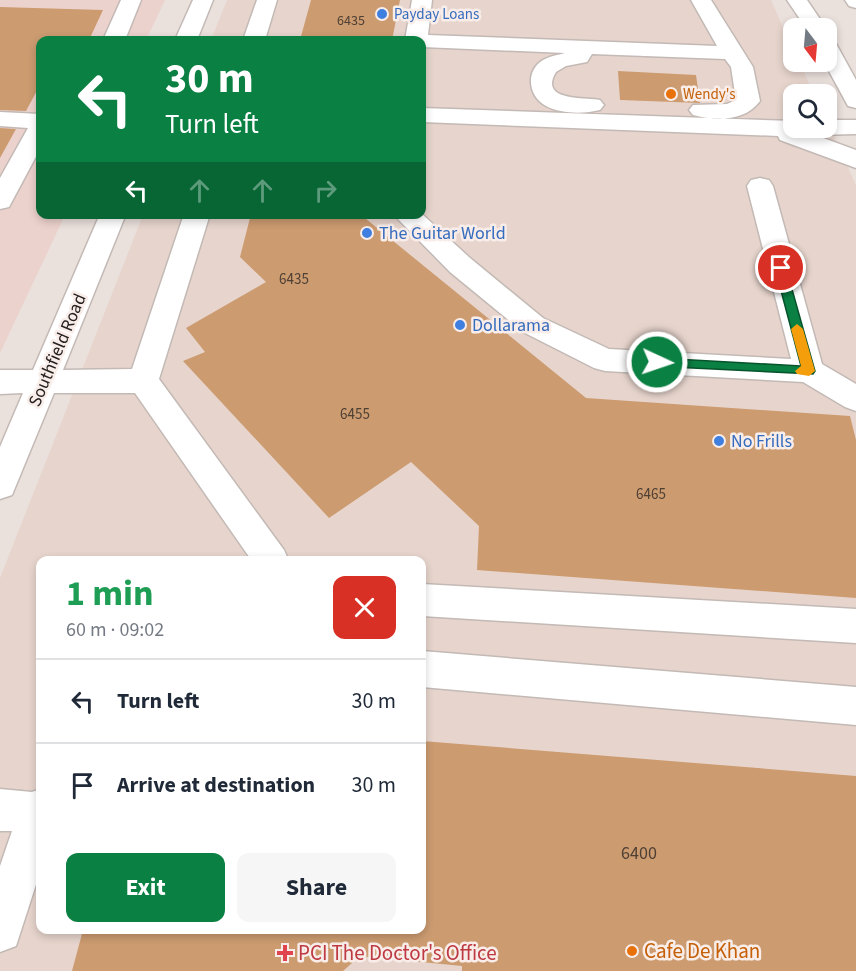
<!DOCTYPE html>
<html lang="en">
<head>
<meta charset="utf-8">
<style>
	body { margin:0; font-family:"Source Sans 3",sans-serif; background:#f6f6f7; color:#1f2937; height:100vh; display:flex; flex-direction:column; font-size:22px; white-space:nowrap }
	* { box-sizing:border-box; margin:0 }
	p { font-size:20px; color:#747a83 }
	.icon { flex:none; width:33px; height:33px; fill:none; stroke:currentColor; stroke-width:2; stroke-linecap:round; stroke-linejoin:round }
	.map { position:relative; flex:1; overflow:hidden }
	.drawer { position:absolute; left:36px; top:556px; width:390px; height:378px; display:flex; flex-direction:column; background:#fff; border-radius:12px; box-shadow:0 3px 9px #0003 }
	.drawer>* { flex:none }
	.banner { position:absolute; left:36px; top:36px; width:390px; height:183px; border-radius:12px; box-shadow:0 3px 9px #0003; background:#0b8043; color:#fff; overflow:hidden }
	.needle { width:39px; rotate:164deg }
	.controls { position:absolute; left:783px; top:18px; display:grid; gap:12px }
	.controls a { display:grid; place-items:center; width:54px; height:54px; border-radius:12px; background:#fff; box-shadow:0 3px 9px #0003; font-size:30px }
	.pin { position:absolute; display:grid; place-items:center; width:51px; height:51px; color:#fff; margin:-26px; border:3px solid #fff; border-radius:50%; box-shadow:0 2px 6px #0007 }
	.me { position:absolute; width:66px; margin:-33px; rotate:93deg; stroke-linejoin:round; filter:drop-shadow(0 0 4px #0008) }
	.turn { display:flex; align-items:center; gap:21px; height:126px; padding:0 30px; font-size:27px }
	.turn .icon { width:78px; height:78px; stroke-width:2.5 }
	.turn b { display:block; font-size:42px; line-height:51px }
	.lanes { display:flex; align-items:center; height:57px; padding:0 30px; background:#0003; justify-content:center; gap:30px; direction:ltr }
	.lanes .off { opacity:.35 }
	.round { display:grid; place-items:center; flex:none; width:63px; height:63px; border-radius:12px; background:#f6f6f7 }
	.headline { display:flex; align-items:center; justify-content:space-between; height:102px; padding:0 30px }
	h1 { font-size:36px; font-weight:700; line-height:45px; color:#1e9e55 }
	.button { display:flex; gap:12px; margin-top:auto; padding:12px 30px }
	.button a { flex:1; height:69px; border-radius:12px; background:#0b8043; color:#fff; font-size:24px; font-weight:700; line-height:69px; text-align:center }
	.button a+a { background:#f6f6f7; color:#1f2937 }
	ul { padding:0; list-style:none }
	li { display:flex; align-items:center; gap:18px; height:84px; padding:0 30px; border-top:2px solid #e0e1e3 }
	li div { flex:1 }
	li b { display:block; font-size:22px }
	li em { font-style:normal }
	.map>svg:first-child { display:block }
</style>
</head>
<body>
<div class="map">
<svg width="856" height="971" viewBox="0 0 856 971">
	<rect width="100%" height="100%" fill="#eae0dc"/>
	<path fill="#e7d5cd" fill-rule="evenodd" d="M227,0H771L793,50L794,62H799L814,94H794V128H826L827,121L856,185V971H0V578L143,215L422,214V40H211ZM40,561H422V930H40Z"/>
	<path fill="#ecd2cd" d="M0,0H165L146,40H40V214L65,215L0,353Z"/>
	<path fill="#cc9b70" d="M311,0H400L392,40H300Z
		M0,7L103,10L89,40H40V85L26,111L0,110Z
		M618,71L696,75L700,103L620,100Z
		M0,128L16,129L0,158Z
		M251,214H360L586,398L850,416L856,440V598L477,570L479,526L411,462L329,518L183,361L205,352L186,328L266,282L240,257Z
		M422,741L856,776V971H462V966L360,956L343,971H72L83,930H422Z"/>
	<g fill="none" stroke-linecap="round" stroke-linejoin="round">
		<defs>
			<path id="minor" d="M121,0H141L125,40H103Z
				M193,0H213L197,40H175Z
				M257,0H277L265,40H243Z
				M412,0H432L428,35L717,46L691,0H711L753,67L760,101C745,122 715,121 693,115L689,110L693,105L727,104L736,100L731,67L725,59L592,54L587,62L566,66L556,72C538,102 586,97 600,100L604,105L600,110C584,114 561,114 546,106C528,96 525,71 543,60C550,56 558,55 565,53L422,47V40H405Z
				M422,108L794,121V128H826V120H856V134L815,135L856,150V168L780,140L778,136L422,122Z
				M0,112L40,114V149L9,207L0,209V178L28,128L0,126Z
				M760,178L769,180L773,186L822,364L856,384V411L845,407L803,382L605,371L594,368L523,332L450,272L393,214H422L470,258L543,318L609,349L791,359L747,186L751,180Z
				M100,214H126L63,370L132,369L184,214H210L159,379L284,550L289,561H252L135,393H54L12,495L0,499V447L23,393L0,394V370H33Z
				M422,584L856,609V643L422,616Z
				M422,651L856,687V725L422,687Z
				M0,789L32,792L40,789V872L16,946L0,952V866L12,831H0Z"/>
			<path id="major" d="M787,0H807L826,28H806Z
				M845,0H856V8L849,6Z
				M826,39L834,40L856,80V108L848,106L824,62H826Z"/>
		</defs>
		<use href="#minor" stroke="#c3b9b5" stroke-width="3"/>
		<use href="#major" stroke="#c3b9b5" stroke-width="3"/>
		<use href="#minor" fill="#fff" fill-rule="evenodd"/>
		<use href="#major" fill="#fff" fill-rule="evenodd"/>
	</g>
	<path fill="#0b8043" stroke="#07532c" stroke-width="1.5" d="M781,264L786,268L815,371L813,374L652,366L651,362L657,358L801,366L775,268Z"/>
	<path fill="#f59e0b" d="M797,324L803,329L815,371L809,376L797,374L795,371L801,366L791,329Z"/>
	<g fill="#3f7fe0" stroke="#f8ede9" stroke-width="2">
		<circle cx="382" cy="14" r="6"/>
		<circle cx="367" cy="233" r="6"/>
		<circle cx="460" cy="325" r="6"/>
		<circle cx="719" cy="441" r="6"/>
	</g>
	<g fill="#e8710a" stroke="#f8ede9" stroke-width="2">
		<circle cx="671" cy="94" r="6"/>
		<circle cx="632" cy="951" r="6"/>
	</g>
	<path fill="#e0444e" stroke="#f8ede9" stroke-width="2" d="M282 944h6v6h6v6h-6v6h-6v-6h-6v-6h6z"/>
	<g text-anchor="middle" stroke-width="5" stroke-linejoin="round" paint-order="stroke">
		<g font-size="14" fill="#4f4034">
			<text x="351" y="25">6435</text>
		</g>
		<g font-size="15" fill="#366cbe" stroke="#f8ede9" text-anchor="start">
			<text x="394" y="19">Payday Loans</text>
		</g>
		<g font-size="15" fill="#c56008" stroke="#f8ede9" text-anchor="start">
			<text x="683" y="99">Wendy's</text>
		</g>
		<g font-size="15" fill="#4f4034">
			<text x="294" y="284">6435</text>
			<text x="355" y="419">6455</text>
			<text x="651" y="499">6465</text>
		</g>
		<g font-size="18" fill="#366cbe" stroke="#f8ede9" text-anchor="start">
			<text x="379" y="239">The Guitar World</text>
			<text x="472" y="331">Dollarama</text>
			<text x="731" y="447">No Frills</text>
		</g>
		<g font-size="18" fill="#252120" stroke="#f8ede9">
			<text transform="translate(57 350) rotate(-67)" y="6">Southfield Road</text>
		</g>
		<g font-size="18" fill="#4f4034">
			<text x="639" y="859">6400</text>
		</g>
		<g font-size="21" fill="#c56008" stroke="#f8ede9" text-anchor="start">
			<text x="644" y="958">Cafe De Khan</text>
		</g>
		<g font-size="21" fill="#be3a42" stroke="#f8ede9" text-anchor="start">
			<text x="298" y="960">PCI The Doctor's Office</text>
		</g>
	</g>
</svg>
<div class="controls">
<a><svg class="needle" viewBox="-14 -14 28 28"><path d="M0-13l5 13h-10z" fill="#e53935"/><path d="M0 13l5-13h-10z" fill="#747a83"/></svg></a>
<a><svg class="icon" aria-label="search" viewBox="0 0 24 24"><circle cx="10" cy="10" r="6"/><path d="M15 15l6 6"/></svg></a>
</div>
<div class="pin" style="left:781px;top:268px;background:#d93025"><svg class="icon" aria-label="arrive" viewBox="0 0 24 24"><path d="M6 21V4h12l-3 4 3 4H6"/></svg></div>
<svg class="me" style="left:657px;top:362px" viewBox="-20 -20 40 40"><circle r="17" fill="#0b8043" stroke="#fff" stroke-width="3"/><path d="M0-11L8 9 0 5-8 9z" fill="#fff"/></svg>
<div class="banner">
<div class="turn"><svg class="icon" aria-label="left" viewBox="0 0 24 24"><path d="M17 20v-9H6M10 6l-5 5 5 5"/></svg><div><b>30 m</b>Turn left</div></div>
<div class="lanes"><svg class="icon" aria-label="left" viewBox="0 0 24 24"><path d="M17 20v-9H6M10 6l-5 5 5 5"/></svg><svg class="icon off" aria-label="ahead" viewBox="0 0 24 24"><path d="M12 20V5M6 11l6-6 6 6"/></svg><svg class="icon off" aria-label="ahead" viewBox="0 0 24 24"><path d="M12 20V5M6 11l6-6 6 6"/></svg><svg class="icon off" aria-label="right" viewBox="0 0 24 24"><path d="M7 20v-9h11M14 6l5 5-5 5"/></svg></div>
</div>
<section class="drawer">
<div class="headline"><div><h1>1 min</h1><p>60 m · 09:02</p></div><a class="round" style="background:#d93025;color:#fff"><svg class="icon" aria-label="close" viewBox="0 0 24 24"><path d="M6 6l12 12M18 6L6 18"/></svg></a></div>
<ul>
<li><svg class="icon" aria-label="left" viewBox="0 0 24 24"><path d="M17 20v-9H6M10 6l-5 5 5 5"/></svg><div><b>Turn left</b></div><em>30 m</em></li>
<li><svg class="icon" aria-label="arrive" viewBox="0 0 24 24"><path d="M6 21V4h12l-3 4 3 4H6"/></svg><div><b>Arrive at destination</b></div><em>30 m</em></li>
</ul>
<div class="button"><a>Exit</a><a>Share</a></div>
</section>
</div>
</body>
</html>
